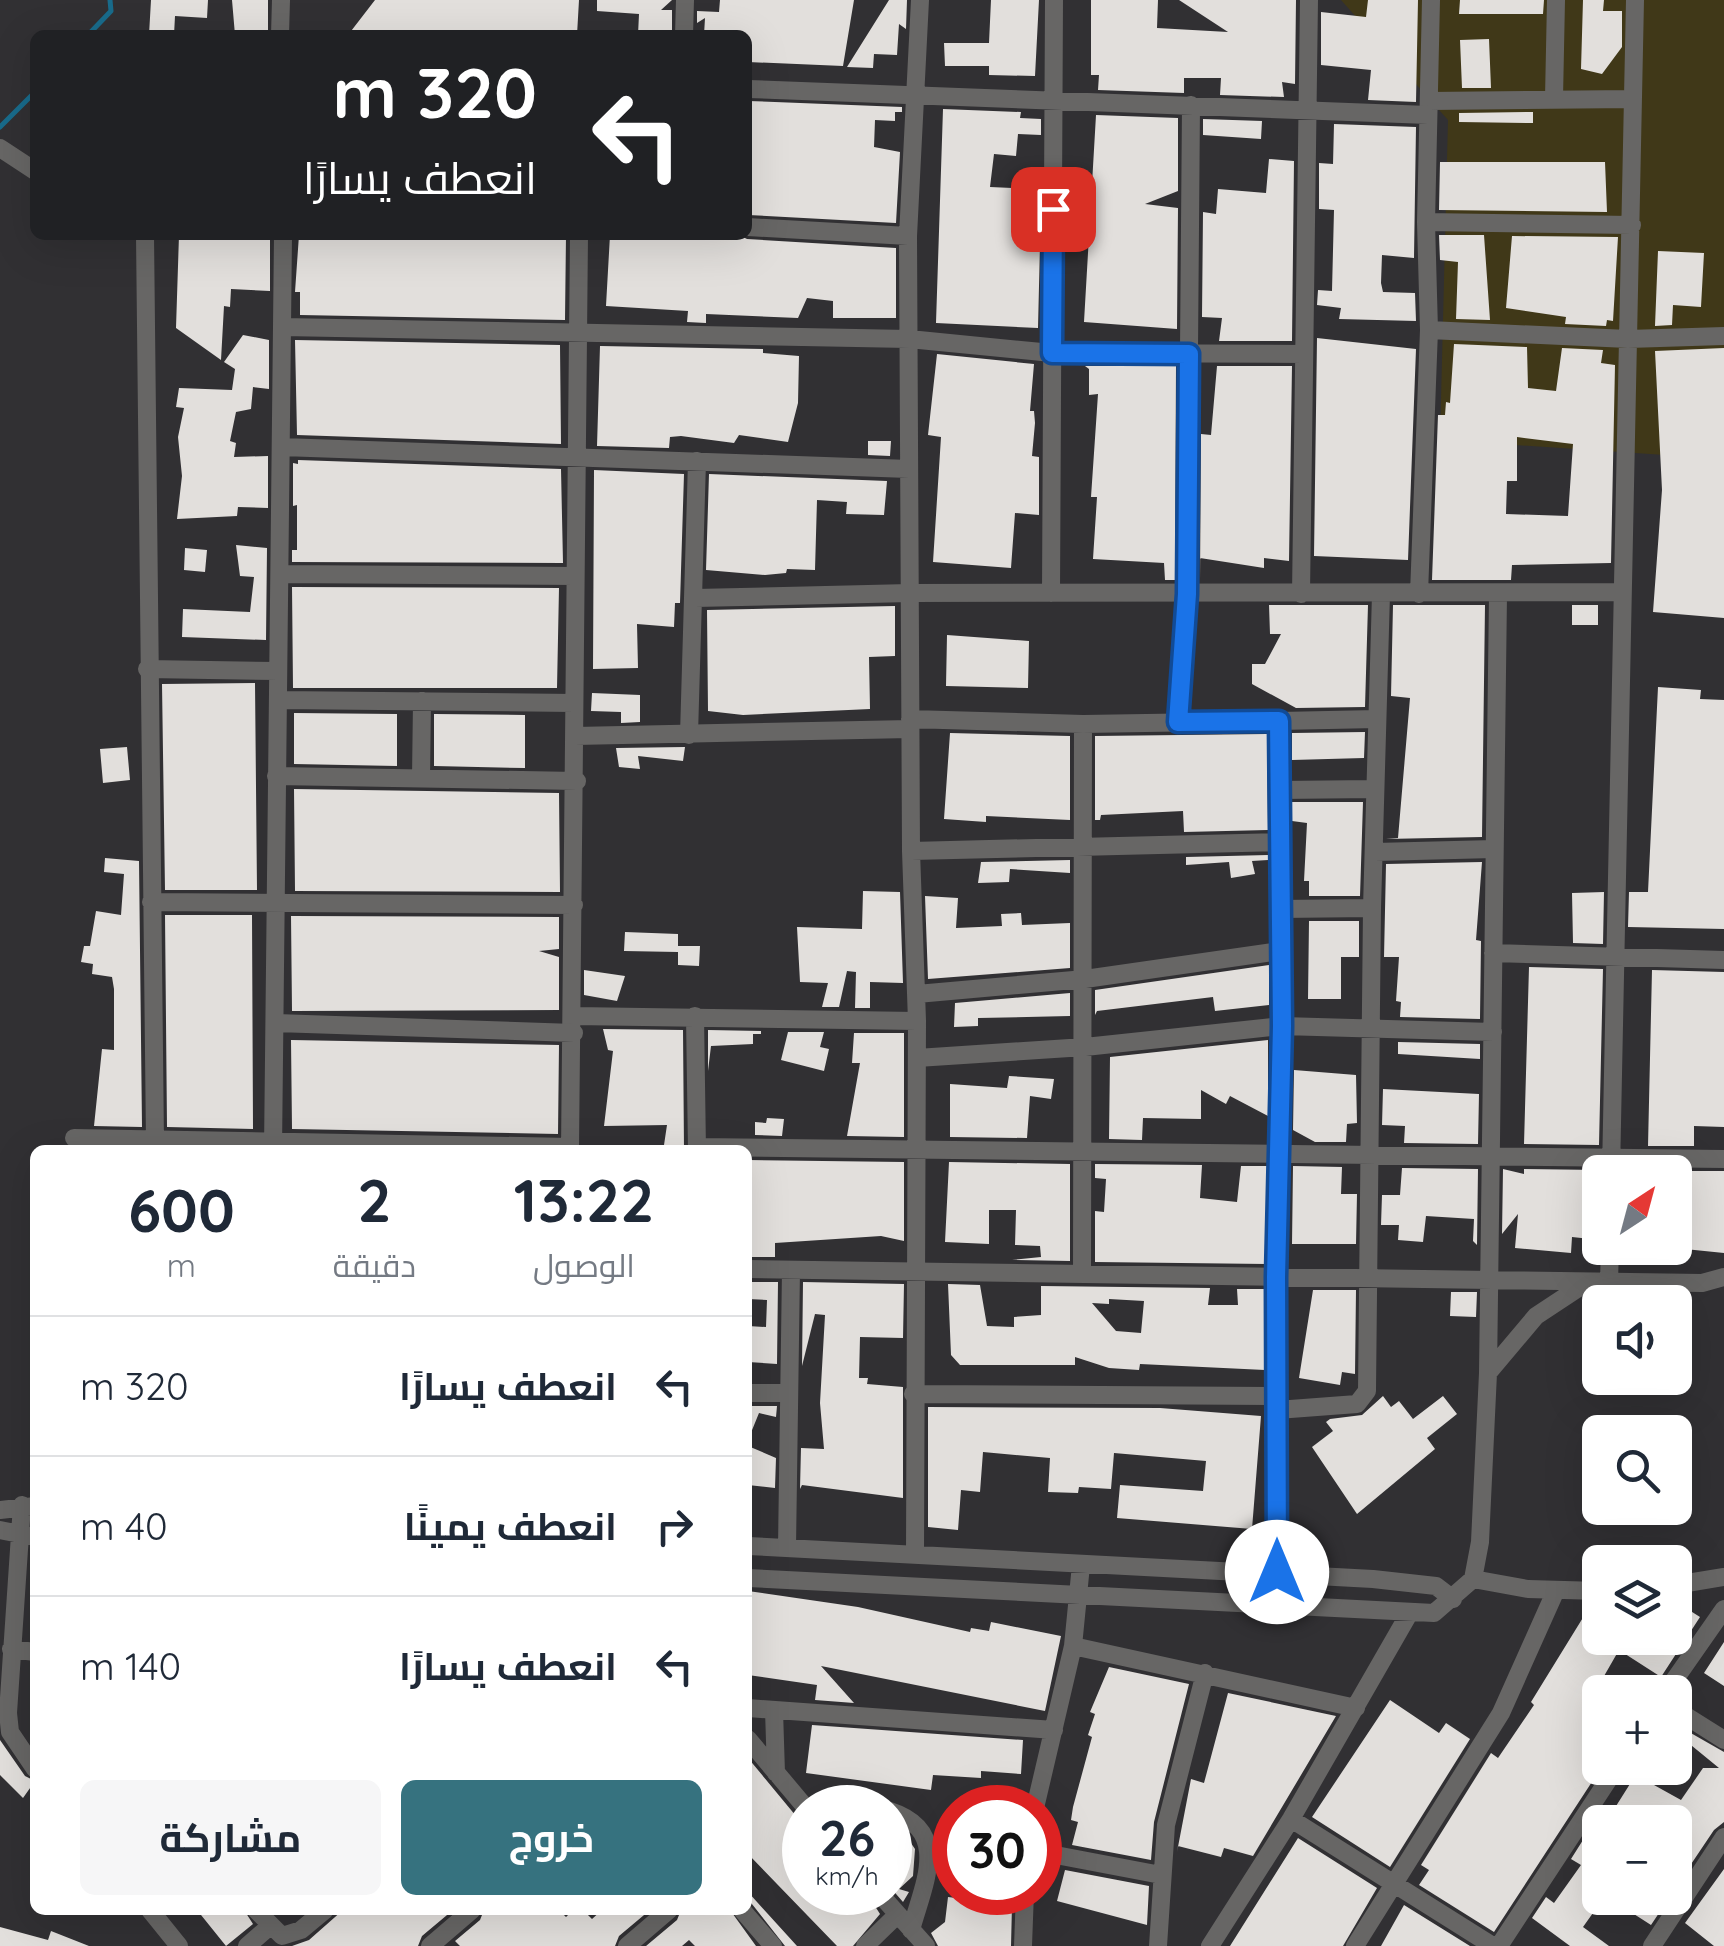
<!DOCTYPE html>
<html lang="ar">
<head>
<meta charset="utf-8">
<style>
	body { margin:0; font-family:Quicksand,Cairo,sans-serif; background:#f6f6f7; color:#1f2937; direction:rtl; height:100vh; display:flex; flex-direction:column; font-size:38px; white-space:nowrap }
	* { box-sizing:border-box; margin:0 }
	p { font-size:32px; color:#747a83 }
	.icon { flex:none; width:55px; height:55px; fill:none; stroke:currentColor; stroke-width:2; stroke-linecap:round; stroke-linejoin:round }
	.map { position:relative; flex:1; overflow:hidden; direction:ltr }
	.side { position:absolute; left:30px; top:1145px; width:722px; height:770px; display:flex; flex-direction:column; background:#fff; border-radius:15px; box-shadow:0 10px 40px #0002; direction:rtl }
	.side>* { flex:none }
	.top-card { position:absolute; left:30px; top:30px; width:722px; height:210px; border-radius:15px; box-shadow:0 10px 40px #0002; direction:rtl; background:#202124; color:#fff; overflow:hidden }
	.needle { width:65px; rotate:36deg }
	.controls { position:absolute; left:1582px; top:1155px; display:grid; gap:20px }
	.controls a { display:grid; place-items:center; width:110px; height:110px; border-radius:15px; background:#fff; box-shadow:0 10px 40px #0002; font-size:50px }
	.speed { position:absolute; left:782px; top:1785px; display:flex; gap:20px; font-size:50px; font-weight:700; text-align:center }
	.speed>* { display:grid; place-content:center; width:130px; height:130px; border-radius:50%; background:#fff; box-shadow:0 10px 40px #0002; line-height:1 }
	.speed small { font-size:25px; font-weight:400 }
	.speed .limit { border:15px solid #d22; background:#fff; color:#111 }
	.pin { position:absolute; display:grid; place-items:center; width:85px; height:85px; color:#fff; margin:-42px; border-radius:20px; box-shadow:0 5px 15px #0006 }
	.me { position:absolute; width:110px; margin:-55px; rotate:0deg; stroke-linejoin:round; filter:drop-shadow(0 0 8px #0008) }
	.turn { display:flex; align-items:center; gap:35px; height:210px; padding:0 50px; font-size:45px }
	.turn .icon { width:130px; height:130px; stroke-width:2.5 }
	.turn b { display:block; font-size:70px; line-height:85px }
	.eta { display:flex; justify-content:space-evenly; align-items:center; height:170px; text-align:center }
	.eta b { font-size:60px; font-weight:700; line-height:70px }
	.primary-button { display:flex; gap:20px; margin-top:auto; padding:20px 50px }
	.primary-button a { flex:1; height:115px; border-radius:15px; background:#36727f; color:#fff; font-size:40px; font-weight:700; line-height:115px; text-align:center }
	.primary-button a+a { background:#f6f6f7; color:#1f2937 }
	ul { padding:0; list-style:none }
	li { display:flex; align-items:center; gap:30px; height:140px; padding:0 50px; border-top:2px solid #e0e1e3 }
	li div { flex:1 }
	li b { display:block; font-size:38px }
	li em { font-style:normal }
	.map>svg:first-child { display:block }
</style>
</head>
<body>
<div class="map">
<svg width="1724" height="1946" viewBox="0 0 1724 1946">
	<rect width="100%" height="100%" fill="#313033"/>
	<path fill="#403818" d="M1341,0H1724V459L1440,440L1448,120Z"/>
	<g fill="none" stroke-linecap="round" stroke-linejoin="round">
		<path stroke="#196b8b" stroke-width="5" d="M88,35L111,11L110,0
			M0,127L35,92"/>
	</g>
	<path fill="#e2dfdc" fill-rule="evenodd" d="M151,0H208L207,18L175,16L174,35H149Z
		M232,0H268V32L235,35Z
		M375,0H579L577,35H348Z
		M597,0H672L661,10H672V35H638L639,14L597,11Z
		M720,0H854L843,66L748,62V35H704L705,18L697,23V11L719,12Z
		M889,0H907L906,29L899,24L897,55L874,54L873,68L847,67Z
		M991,0H1039L1035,76L989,75V66H945L944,43H989Z
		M1091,0H1158L1157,28L1228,32L1179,0H1296L1295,84L1282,82L1284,97L1220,95L1221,78H1184V93L1098,90L1099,75H1091Z
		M1368,0H1418L1416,102L1368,100L1371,70L1321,65V12L1366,17Z
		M1460,0H1544L1543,14H1459Z
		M1583,0H1604L1603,11H1622V47L1602,74L1581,69Z
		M1489,39L1491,88H1462L1460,40Z
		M748,101L902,107V112H895V121L875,120L874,147L900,152L896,223L748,215Z
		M943,109L1021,112L1020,118L1041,119V135L1018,134L1016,156L994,154L990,187L1035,189L1032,243L1040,244L1038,328L936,323Z
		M1533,112V123L1459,122V113Z
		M1096,115L1178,118V191L1145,204L1178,208L1177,329L1084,322Z
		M1203,119L1262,121L1261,139L1203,135Z
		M1334,124L1416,127L1414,258L1382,255L1381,283L1383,292L1415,293L1416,321L1339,319L1341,308L1317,305L1318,290L1332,291L1334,210L1319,209V163L1333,164Z
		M1269,159L1294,161L1292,341H1219L1222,318L1202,317L1203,212L1216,214L1218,189L1266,193Z
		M1440,162H1605L1607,212L1439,210Z
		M179,235H270V291L231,289L230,307L224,306L221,360L176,328Z
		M299,235H566L565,320L300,315V292H295Z
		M610,235H739L747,239L896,248V318H833V301L807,298L798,318L706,314V323L687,322L688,311L606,306Z
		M1439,235H1484L1490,320L1456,319L1458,262L1440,260Z
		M1512,236L1618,237L1613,321L1607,320L1606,326L1565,324L1566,317L1506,308Z
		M1658,251L1704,253L1701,307L1673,305L1672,325L1655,326Z
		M243,335L269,340V389L253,387L251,409L236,412L230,441L236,443L234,457L268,456V508L238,507L237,516L177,519L182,476L178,437L184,408L176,407L179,388L232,390L235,369L224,362Z
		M1317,338L1416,349L1408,560L1314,556Z
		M295,340L560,345L561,444L297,435Z
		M1454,344L1527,347L1528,388L1556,391L1562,348L1603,350L1601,363L1615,365L1611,563L1512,565L1511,580H1432L1438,415H1445L1446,402L1450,403ZM1517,437L1573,444L1568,516L1506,514L1507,481H1517Z
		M600,346L763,349V353L799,356L798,403L788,442L739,435L734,443L681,436L670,437L669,448L597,446Z
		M1724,348V618L1653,612L1662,490L1655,351Z
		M937,354L1034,364L1030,411H1034L1035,423L1032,456L1039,457V515L1015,513L1011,568L933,562L941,437L928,435Z
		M1085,366H1176L1175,580H1165L1164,563L1093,559L1097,497H1091L1098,394L1089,395V369Z
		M1217,366H1292L1289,561L1264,558V568L1200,558V580L1201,434L1211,435Z
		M868,441H891L890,456L868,455Z
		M298,460L561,469L563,563L292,562V550H297V505L293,506V463L298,464Z
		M594,470L684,474L680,603H675L674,627L637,624L638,668L593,669Z
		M709,474L887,481L884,515L846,514L847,502L817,500L815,570L787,569L786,573L765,575L706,570Z
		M236,545L267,548L266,640L182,637L183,609L250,612L254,577L240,576Z
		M185,548L207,550L205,572L184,570Z
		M292,587L559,588L557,688H293Z
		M1269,605H1368L1365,707L1296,708L1252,684V664H1265L1281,634H1270Z
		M1393,605H1485L1482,837L1386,839L1398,838L1410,698L1391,696Z
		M1572,605H1598V625H1572Z
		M895,606V656L869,657L870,709L743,715L708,711L707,610Z
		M947,635L1029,641L1028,688L946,686Z
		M255,683L257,890H165L162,684Z
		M1658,687L1701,690L1700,699L1724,700V929L1628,927L1629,892H1648Z
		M592,693L640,695V722L621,723V712L591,711Z
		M294,713L397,714V766L294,764Z
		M434,714L525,715V768L434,766Z
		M1365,732L1364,758L1292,760V733Z
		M950,733L1070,736V820L986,816V822L944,819Z
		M1267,734L1268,830L1184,832L1183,811L1101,815L1100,820H1095V736Z
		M127,747L130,780L103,783L100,749Z
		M685,747L683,761L638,756L640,769L619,767L616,748Z
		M294,789L559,793L560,892L295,891Z
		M1292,802H1363L1360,896H1309V881H1304L1307,823L1292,821Z
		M1268,855V860L1252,861L1255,874L1231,878L1229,862L1186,865V857Z
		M105,858L139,861L142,1127L94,1126L102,1049L114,1050V989L112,977L92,974L93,964L81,962L84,946H90L96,911L121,915L124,874L104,872Z
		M1070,860V873L1010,869L1009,882L978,883L981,862Z
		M1482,862L1476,940L1481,941L1480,1019L1400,1017L1401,1002L1396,1001L1399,957H1384L1386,864Z
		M863,891L900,892L903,983L870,982V1008H855L856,972L847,971L839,1007H822L828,983L800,982L797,927L862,929Z
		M1604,892L1603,944L1573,943L1572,893Z
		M925,896L958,898L956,928L1002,926L1001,914L1021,913L1022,925L1070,923V968L928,979Z
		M165,915H252L253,1129L167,1127Z
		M291,916L559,917V949L539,951L559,957V1010L292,1011Z
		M1309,921H1359V957H1341V999H1308Z
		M625,932L678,934V952L624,951Z
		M678,946H700L699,966L678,965Z
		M1269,965V1005L1215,1011L1213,997L1097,1011L1095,1015V990Z
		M1529,967L1603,969L1599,1145L1524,1144Z
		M584,970L625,976L617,1001L584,995Z
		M1652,970L1724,972V1127L1694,1126V1146H1648Z
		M1070,993V1016L978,1018V1026L954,1027L955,1003Z
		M603,1029L683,1030L684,1150L664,1145L667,1125L604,1126L613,1051L608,1050Z
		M708,1030L761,1031V1034H753V1044L711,1046L708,1071Z
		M788,1032H824L820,1047L829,1049L824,1071L781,1060Z
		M854,1033H904V1137L847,1136L860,1063H852Z
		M291,1040L559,1045L558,1134L292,1129Z
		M1268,1040V1116L1230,1096L1226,1104L1201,1090V1119L1143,1118L1142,1140L1109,1139L1110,1057Z
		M1398,1042L1480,1044V1059L1398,1054Z
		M1294,1070L1356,1075L1357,1123L1347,1124L1346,1142H1315L1293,1130Z
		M1009,1076L1054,1079L1051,1099L1030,1096L1027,1138L950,1137V1084L1007,1088Z
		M1383,1089L1479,1094L1478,1144L1404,1143L1405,1126L1382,1125Z
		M767,1118L784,1119L782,1136L755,1135V1122L766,1123Z
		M748,1160L904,1162V1241L881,1236L775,1243V1257H748Z
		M949,1162L1070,1164V1261L1012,1260L1041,1257L1040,1246L1015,1245L1016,1210H989V1244L945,1242Z
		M1095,1164L1202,1165L1200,1198L1237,1202L1241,1166H1268L1267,1264L1095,1262V1211L1104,1212L1106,1179L1095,1178Z
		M1293,1166L1342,1167L1341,1194H1357L1356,1244H1292Z
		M1402,1168L1478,1169L1477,1245L1473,1241L1474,1219L1426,1216L1423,1242L1398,1240L1399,1225H1381L1382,1195H1400Z
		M1503,1169L1524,1174V1169L1599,1170L1600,1240L1572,1237L1571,1253L1515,1248L1518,1214L1502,1234Z
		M1648,1171H1724V1253L1675,1248V1172Z
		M748,1282H778L777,1364L748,1362V1326L766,1327L767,1300L748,1299Z
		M803,1282L904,1284L903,1338L860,1337L859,1378H868L867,1384L903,1387V1498L802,1485L800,1489L801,1448L824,1449L820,1403L825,1315L815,1314L802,1366Z
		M948,1284L980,1285L987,1326L1014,1327V1317L1041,1315V1286L1210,1288L1208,1305H1238L1237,1289H1266L1265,1370L1140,1364L1139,1370L1109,1368L1075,1357V1365H960L951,1355ZM1109,1299L1144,1301L1141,1333L1116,1331L1092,1303L1109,1304Z
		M1313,1290H1356L1355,1374L1342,1372L1340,1385L1299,1378Z
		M1451,1292H1477L1476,1317L1450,1316Z
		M1383,1396L1391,1407L1399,1401L1413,1419L1443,1396L1457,1414L1427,1438L1435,1449L1357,1514L1312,1447L1333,1431L1326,1422L1330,1419L1362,1415Z
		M748,1406H777L776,1417L759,1413L748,1440Z
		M928,1407L1160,1408L1261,1416L1252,1529L1117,1518L1120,1485L1203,1491L1206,1461L1114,1453L1111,1489L1079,1487L1078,1493L1048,1492L1050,1458L983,1452L980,1492L961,1490L958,1530L928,1527Z
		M748,1446L776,1458L775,1488L748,1485Z
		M748,1591L858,1607L970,1632L971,1628L989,1631L991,1622L1061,1636L1045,1711L821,1666L854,1703L815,1700L817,1685L748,1675Z
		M1592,1603H1600V1638H1675V1615L1681,1605L1700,1617L1661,1677L1619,1650L1592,1697L1600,1702L1601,1768L1494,1932L1419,1885L1429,1870L1421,1865L1491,1753L1498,1758L1534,1705L1531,1702Z
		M1724,1642V1686L1704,1673Z
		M1109,1667L1189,1684L1154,1822L1151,1860L1072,1845L1078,1822L1071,1820L1073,1807L1092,1737L1088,1735L1095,1714L1090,1712Z
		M1228,1693L1336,1716L1253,1856L1224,1848L1221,1857L1178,1846L1177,1852L1191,1779L1204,1783Z
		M1390,1700L1439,1733L1446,1723L1470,1739L1390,1867L1312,1817Z
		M1675,1724L1724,1752V1822L1714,1830L1675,1888V1822H1606L1640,1768H1665L1654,1785L1681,1800L1703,1768H1719L1675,1732Z
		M812,1725L1023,1740L1021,1774L981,1771V1778L933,1775L931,1790L806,1773Z
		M0,1740L25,1776L35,1781L23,1798L0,1775Z
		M748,1758L796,1816L805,1820V1892H866L880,1914L853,1946H837L748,1854Z
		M890,1825L902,1830L915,1849L913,1876L899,1889L909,1892L903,1902L890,1887Z
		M1600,1832V1903L1583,1927L1609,1946H1570L1532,1918L1546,1897L1554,1903L1581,1865L1571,1859L1583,1840L1591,1845Z
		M1298,1838L1377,1888L1343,1946H1230Z
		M1724,1869V1946H1714L1685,1923Z
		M1065,1870L1149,1886L1147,1925L1057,1901Z
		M748,1892L797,1946H785L748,1899Z
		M948,1897L1012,1905L1011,1946H938L931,1933L945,1922Z
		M1609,1898H1669L1651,1925Z
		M1404,1905L1470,1946H1381Z
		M197,1910H244L253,1924L226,1946Z
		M343,1910H453L422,1936L418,1946H292L309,1940Z
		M484,1910H559L566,1917L573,1910H583L592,1919L602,1910H650L619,1936L615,1946H460L455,1941L480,1920Z
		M681,1910H730L756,1946H695L689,1940L682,1946H646L677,1920Z
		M0,1927L48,1940L51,1931L89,1946H0Z"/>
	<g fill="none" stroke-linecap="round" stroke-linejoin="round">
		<path stroke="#676665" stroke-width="18" d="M280,35L281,0
			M684,35L685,0
			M748,89L1428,115
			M1554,98L1556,0
			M1429,101L1633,99
			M0,148L35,171
			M1426,222L1632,225
			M748,227L908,236
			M145,235L155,1142
			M283,327L909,339L1052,353L1304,354
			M1429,330L1628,339L1635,0
			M282,447L909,469
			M280,574L575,576
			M1051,593L1054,0
			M1301,594L1309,0
			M1419,594L1429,330L1426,222L1431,0
			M695,598L910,593L1620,592
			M147,669L278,671
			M278,700L574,703
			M910,719L1083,724L1279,721L1282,1026L1275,1604
			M1279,721L1377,719
			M1178,722L1187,594L1191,105
			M689,735L697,461
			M575,736L910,729
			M276,776L577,781
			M421,778L422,701
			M1279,790L1374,789
			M911,851L1278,842
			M1375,852L1494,849
			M151,902L574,905
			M1279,909L1372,908
			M1493,953L1724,960
			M917,994L1085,979L1280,951
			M574,1016L917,1021
			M695,1016L697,1150
			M276,1023L574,1033
			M917,1058L1085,1047L1282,1026L1493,1032
			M74,1138L570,1147
			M697,1147L1724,1159
			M273,1150L283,235
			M570,1150L579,235
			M1611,1172L1628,339L1724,336
			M748,1269L1702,1283L1724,1277
			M1082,1274L1083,724
			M1609,1281L1610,1248
			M1488,1373L1536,1316L1586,1283
			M748,1393H789
			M913,1394L1277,1396
			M1277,1410L1357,1404L1367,1391L1372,908L1381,594
			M22,1505L8,1713L10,1732L35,1769
			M0,1510L35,1506
			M0,1530L35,1537
			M748,1546L1373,1579L1436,1586L1453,1599
			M787,1547L791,1270
			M915,1553L917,1021L911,851L908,236L920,0
			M748,1578L1434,1613L1473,1579L1480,1542L1488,1373L1498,595
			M1473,1579L1528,1589L1600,1591
			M1675,1585L1724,1577
			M1073,1646L1356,1708
			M11,1649L35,1652
			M1666,1692L1724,1609
			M748,1708L1054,1730
			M1675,1709L1724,1740
			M774,1710L776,1773
			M748,1739L806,1808
			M1035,1808L1073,1646L1081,1565
			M890,1811C952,1831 923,1885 911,1930
			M1291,1819L1493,1946
			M1040,1852L1161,1875
			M878,1892L926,1946
			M150,1910L179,1946
			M256,1910L282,1936L301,1930L325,1910
			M742,1910L773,1946
			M247,1946L269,1927
			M430,1946L472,1910
			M627,1946L669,1910
			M865,1946L897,1915
			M1023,1946L1025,1892
			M1158,1946L1166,1825L1205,1673
			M1210,1946L1291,1819L1410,1612
			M1355,1946L1501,1713L1556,1590
			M1499,1946L1616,1768
			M1652,1946L1724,1837"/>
	</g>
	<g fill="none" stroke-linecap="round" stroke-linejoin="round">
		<defs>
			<path id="route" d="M1053,209L1052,353L1189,354L1187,594L1178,722L1279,721L1282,1026L1276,1277L1277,1572"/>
		</defs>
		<use href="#route" stroke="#114b97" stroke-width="25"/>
		<use href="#route" stroke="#1a73e8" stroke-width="18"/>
	</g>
</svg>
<div class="controls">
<a><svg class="needle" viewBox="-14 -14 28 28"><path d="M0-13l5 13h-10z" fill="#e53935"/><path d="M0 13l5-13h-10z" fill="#747a83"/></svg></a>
<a><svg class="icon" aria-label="sound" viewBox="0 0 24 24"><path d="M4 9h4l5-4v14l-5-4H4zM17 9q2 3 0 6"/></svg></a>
<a><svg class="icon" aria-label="search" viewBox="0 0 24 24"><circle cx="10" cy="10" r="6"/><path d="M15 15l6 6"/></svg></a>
<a><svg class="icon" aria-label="layers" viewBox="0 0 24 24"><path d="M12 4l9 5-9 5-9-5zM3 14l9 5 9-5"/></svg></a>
<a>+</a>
<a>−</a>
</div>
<div class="speed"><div>26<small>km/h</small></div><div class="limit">30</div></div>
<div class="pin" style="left:1053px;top:209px;background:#d93025"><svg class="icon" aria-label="arrive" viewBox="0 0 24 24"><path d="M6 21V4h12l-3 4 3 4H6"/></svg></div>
<svg class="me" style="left:1277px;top:1572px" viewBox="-20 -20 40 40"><circle r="19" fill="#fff"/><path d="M0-13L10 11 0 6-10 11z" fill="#1a73e8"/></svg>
<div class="top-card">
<div class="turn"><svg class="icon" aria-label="left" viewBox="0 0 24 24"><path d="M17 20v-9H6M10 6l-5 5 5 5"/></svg><div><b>320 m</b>انعطف يسارًا</div></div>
</div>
<section class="side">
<div class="eta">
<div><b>13:22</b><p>الوصول</p></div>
<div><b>2</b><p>دقيقة</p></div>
<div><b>600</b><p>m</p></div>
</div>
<ul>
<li><svg class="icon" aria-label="left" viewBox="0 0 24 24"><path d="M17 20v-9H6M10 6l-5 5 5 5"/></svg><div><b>انعطف يسارًا</b></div><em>320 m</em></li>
<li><svg class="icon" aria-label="right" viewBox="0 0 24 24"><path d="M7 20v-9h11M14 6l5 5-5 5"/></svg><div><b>انعطف يمينًا</b></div><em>40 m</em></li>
<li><svg class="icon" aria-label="left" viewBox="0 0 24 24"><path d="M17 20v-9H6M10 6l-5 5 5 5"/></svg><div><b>انعطف يسارًا</b></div><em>140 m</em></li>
</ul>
<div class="primary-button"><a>خروج</a><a>مشاركة</a></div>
</section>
</div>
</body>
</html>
